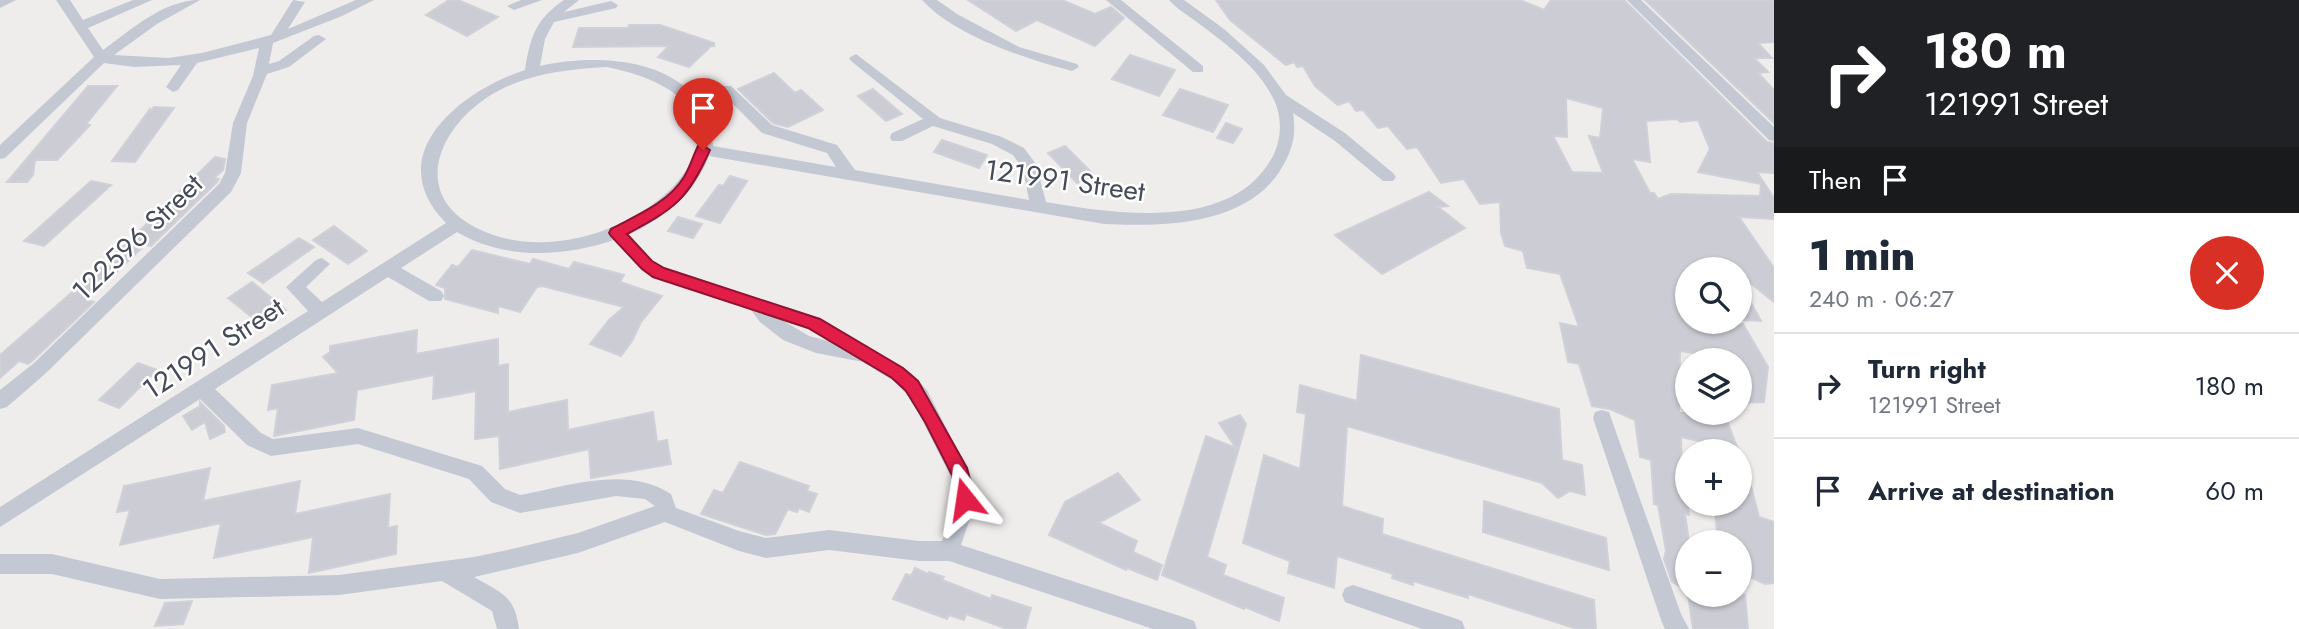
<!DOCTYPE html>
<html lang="en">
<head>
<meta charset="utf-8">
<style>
	body { margin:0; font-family:Jost,sans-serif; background:#f2f2f3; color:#1f2937; height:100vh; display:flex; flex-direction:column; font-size:26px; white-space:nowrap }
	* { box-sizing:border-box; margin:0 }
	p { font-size:23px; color:#747a83 }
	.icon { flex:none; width:38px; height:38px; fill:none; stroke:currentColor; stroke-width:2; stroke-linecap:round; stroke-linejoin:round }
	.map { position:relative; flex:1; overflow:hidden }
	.side { display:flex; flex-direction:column; background:#fff; width:525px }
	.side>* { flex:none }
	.hud { background:#202124; color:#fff; overflow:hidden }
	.tools { position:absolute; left:1675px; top:257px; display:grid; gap:14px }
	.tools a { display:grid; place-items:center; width:77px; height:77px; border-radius:50%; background:#fff; box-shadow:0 2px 5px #0004; font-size:35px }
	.pin { position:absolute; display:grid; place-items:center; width:60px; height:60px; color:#fff; margin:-72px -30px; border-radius:50% 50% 50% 0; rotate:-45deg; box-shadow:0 0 7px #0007 }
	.pin .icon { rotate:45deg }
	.me { position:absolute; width:77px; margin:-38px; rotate:345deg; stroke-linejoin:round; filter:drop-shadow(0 0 5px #0008) }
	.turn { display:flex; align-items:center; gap:24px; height:147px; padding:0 35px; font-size:32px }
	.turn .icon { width:91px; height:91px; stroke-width:2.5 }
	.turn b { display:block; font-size:49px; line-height:60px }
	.then { display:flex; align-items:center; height:66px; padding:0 35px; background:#0003; gap:14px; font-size:26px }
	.round { display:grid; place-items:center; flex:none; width:74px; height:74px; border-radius:37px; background:#f2f2f3 }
	.overview { display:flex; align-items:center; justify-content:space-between; height:119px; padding:0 35px }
	h1 { font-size:42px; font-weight:800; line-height:52px }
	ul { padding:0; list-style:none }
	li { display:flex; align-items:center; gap:21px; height:105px; padding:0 35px; border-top:2px solid #e0e1e3 }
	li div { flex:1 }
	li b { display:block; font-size:26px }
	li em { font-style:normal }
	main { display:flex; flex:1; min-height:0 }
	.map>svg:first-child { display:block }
</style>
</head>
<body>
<main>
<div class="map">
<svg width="1774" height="629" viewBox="0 0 1774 629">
	<rect width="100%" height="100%" fill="#efedec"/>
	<path fill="#cccdd4" stroke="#d0d1d8" stroke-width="2" fill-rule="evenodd" d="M449,0H458L498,17L467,36L426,15Z
		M968,0H1062L1095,14L1111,7L1124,18L1095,46L1037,20L1016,31Z
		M1216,0H1520L1544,10L1551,0H1624L1767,142L1774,143V173L1757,172L1774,198V219L1739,217L1774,268V302L1740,275V270H1687V322L1743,324L1768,367L1764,402L1740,403V360L1680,351L1679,413H1724L1739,452H1721L1720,446L1681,437L1682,480L1686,481L1689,515L1685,514L1689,542L1687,589L1672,582L1664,559L1666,551L1658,505L1654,504L1651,460L1640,457L1635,420L1610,409L1592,406L1579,364L1568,362L1560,323L1579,327L1560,274L1527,268L1523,251L1505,246L1501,233L1500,202L1480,204L1464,179L1441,183L1417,147L1407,149L1388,126L1378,128L1363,110L1356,111L1349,101L1338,105L1315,86L1303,66L1297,67L1294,62L1286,65L1230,20ZM1566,98L1603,108L1600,138L1589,136L1603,173L1572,172L1553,136L1567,137ZM1677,119L1680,122L1698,120L1710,149L1698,172L1761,184L1760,196L1671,194L1658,199L1654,193H1650L1632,159L1650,162L1646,121Z
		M1645,0H1774V42L1758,43L1772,58H1754L1768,72L1758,73L1774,90V123Z
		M629,25H660L714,43V46H711L689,67L658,57L669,46L573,47L579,28H628Z
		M1130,55L1175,70L1159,96L1112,79Z
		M774,73L795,93L801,90L823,110L788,127L773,123L738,89Z
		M88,86H117L86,124L90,125L57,160H35L33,175L27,182H7Z
		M873,89L902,114L886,121L858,96Z
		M1180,89L1228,105L1213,132L1163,115Z
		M154,107L174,108L135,162L112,161L150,109L151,111Z
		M1226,123L1242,129L1233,143L1217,138Z
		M942,140L987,155L979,168L934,152Z
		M1065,146L1094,175L1077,183L1048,153Z
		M215,157L225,159L223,170L214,178L219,179L217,182L151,246L145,245L87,300L94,302L32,361L28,364L19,361L0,378V355L85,281L87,282Z
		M730,176L747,181L720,223L696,216L719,185L723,186Z
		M91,181L111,185L44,246L24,241Z
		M1429,192L1448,206L1438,207L1465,228L1382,274L1335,235Z
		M678,217L702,224L693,238L668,231Z
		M334,226L367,251L348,264L313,240Z
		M299,238L314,247L263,283L248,273Z
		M472,250L530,264L533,259L569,269L574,262L624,275L620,282L662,296L641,322L632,341L621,356L590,344L609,320L624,307L542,286L537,287L520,312L498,306V313L445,299V288L436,285L452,265L458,267Z
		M252,282L286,310L263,326L228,298Z
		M1740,283L1761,321L1740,320Z
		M417,330L416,354L498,339V366L508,364V412L567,400L568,430L653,412L657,442L667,440L671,464L591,478L589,449L500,469L499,436L475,439L476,391L433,399L434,375L357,390L354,420L274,436L278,408L268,410L272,385L338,373L323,357L330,352V346Z
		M1361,355L1559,409L1562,460L1582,465L1585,495L1570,491L1558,498L1542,483L1347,426L1342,506L1383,519L1382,534L1594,600L1596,629H1577L1468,594V598L1413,581V585L1392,578L1393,574L1337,556L1334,588L1288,573L1290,561L1243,543L1264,455L1300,469L1306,414L1297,412L1300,385L1357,401Z
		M138,363L157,370L119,408L99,400Z
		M200,402L224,426L225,432L210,439L205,422L192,430L183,416L200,406Z
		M1240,415L1246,424L1207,557L1226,565L1223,575L1284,598L1279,621L1245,607L1244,609L1162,575L1206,436L1236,448L1219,423Z
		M740,462L809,486L807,491L817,494L809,512L799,508L797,512L788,509L775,534L766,535L701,514L714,490L723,493Z
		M1745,463L1759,517L1774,522V583L1765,584L1743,574L1740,542H1718L1715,511L1721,513L1720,504H1740V464Z
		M210,468L203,501L300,481L295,514L390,494L388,528L397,526L396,554L309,573L313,537L214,558L221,523L120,545L130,510L117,512L124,486Z
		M1118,473L1140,500L1099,523L1137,541L1133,552L1162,565L1157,580L1127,568L1126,570L1049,535L1065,502Z
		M1484,501L1606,538L1609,570L1483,532Z
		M915,568L928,574L929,572L944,577L942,580L991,599L992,595L1031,608L1025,629H1007L966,614L964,620L949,615L947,619L893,599L906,574L911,576Z
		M1688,595H1745L1748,629H1693Z
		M192,601L183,624L155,626L165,603Z"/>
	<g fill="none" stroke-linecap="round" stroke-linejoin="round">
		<path fill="#c3c8d3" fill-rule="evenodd" d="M0,0H16L0,8Z
			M56,0H70L83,20L133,0H152L88,28L103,50C131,30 163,0 200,0L157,24L114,55L168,58L202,53L271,35L293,0L305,2L288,29L356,0H374L342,16L273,43L269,64L279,61L314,36L319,35L326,39L289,67L267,74L247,123L241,173L231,192L46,373L7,407L0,409V390L34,363L219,184L225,173L233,123L253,76L259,48L197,63L178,90L173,92L166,87L181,65L134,67L104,63L5,158L0,159V145L94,57Z
			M521,0H542L514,10L507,6Z
			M564,0H579L564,12L611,1L618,5L616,8L554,22L545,39L540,66C605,51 709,60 713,146L836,167L827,153L762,133L721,92V86H731L772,125L837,145L855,170L1029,200L1023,169L1013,155L992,144L933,126L902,141H892L890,137L892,133L923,119L851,61L849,58L856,54L940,118L1002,137L1024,148L1036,164L1046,202C1116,214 1235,233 1274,154C1282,137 1282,115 1273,98C1257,66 1226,44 1198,23C1189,16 1177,9 1169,0H1184L1224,29L1264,65L1286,95L1345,133L1393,173L1396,177L1393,181H1383L1335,141L1293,113C1296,130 1294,145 1286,160C1255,225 1167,227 1104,224L709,156C695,194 664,218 628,235L653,261L664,267L820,319L911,373L927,390L975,485L973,510L961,545L1186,618L1194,621L1197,629H1153L949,561H919L829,550L766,558L739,551L665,522L578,553L474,577C501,593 515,595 519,629H497L492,611L442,581L339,595L160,599L52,574H0V554H52L160,579L339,575L474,557L512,549L578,533L655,506L645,499L616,496L520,513L491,502L469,479L358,444L271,456L247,445L200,399L0,527V507L308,311L286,287L316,260L322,258L330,264L306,287L322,302L446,223C379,155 461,91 525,70C530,37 536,19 564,0ZM607,67C814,109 620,284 488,233C399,198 442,115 508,86C540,72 573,69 607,67ZM457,232C504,260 564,257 614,240L641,269L652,277L751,310L760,322L783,340L816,353L863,362L897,383L913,402L955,485L953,510L942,541H919L829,530L766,538L739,531L676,508L671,494C626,465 569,486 520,495L505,489L482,466L358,428L273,439L261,433L215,389L388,277L429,301H441L444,296L441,291L401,268ZM782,320L808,329L828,341L809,336Z
			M922,0H937L957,14L1019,47L1077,64L1079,67L1072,71C1026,59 955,36 922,0Z
			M1106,0H1121L1203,66V72H1193Z
			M1627,0H1641L1774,127V141L1769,140Z
			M1602,410L1609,412L1611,418L1681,614L1689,629H1665L1661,620L1593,418L1595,412Z
			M1353,585L1454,618L1462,621L1465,629H1422L1353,605L1345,602L1342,595L1345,588Z"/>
	</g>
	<path fill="#e11d48" stroke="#92132f" stroke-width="2" d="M703,145L710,150C687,201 675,208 627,234L652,261L664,268L820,319L903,368L918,381L967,468L975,499L972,505L965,507L959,505L952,475L925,422L906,391L892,378L808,328L653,277L642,269L611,236L609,233L611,229C637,215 668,203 684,177C690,167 693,156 698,146Z"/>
	<g text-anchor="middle" stroke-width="5" stroke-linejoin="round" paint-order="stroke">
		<g font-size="28" fill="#454b59" stroke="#fff">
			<text transform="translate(1065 180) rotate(8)" y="10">121991 Street</text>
			<text transform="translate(137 237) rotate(-44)" y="10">122596 Street</text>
			<text transform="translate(213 348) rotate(-33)" y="10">121991 Street</text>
		</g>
	</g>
</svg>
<div class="tools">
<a><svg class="icon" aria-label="search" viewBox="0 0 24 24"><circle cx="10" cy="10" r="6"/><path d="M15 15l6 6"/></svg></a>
<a><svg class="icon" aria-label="layers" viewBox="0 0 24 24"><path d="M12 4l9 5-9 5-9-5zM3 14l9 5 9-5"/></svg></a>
<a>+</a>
<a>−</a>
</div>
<div class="pin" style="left:703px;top:150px;background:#d93025"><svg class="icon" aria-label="arrive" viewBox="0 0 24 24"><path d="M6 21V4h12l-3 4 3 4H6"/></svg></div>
<svg class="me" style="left:965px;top:499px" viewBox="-20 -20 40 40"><path d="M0-17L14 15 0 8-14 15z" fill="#e11d48" stroke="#fff" stroke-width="4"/></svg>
</div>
<section class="side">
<div class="hud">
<div class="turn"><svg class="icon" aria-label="right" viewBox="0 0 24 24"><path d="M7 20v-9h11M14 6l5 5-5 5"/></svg><div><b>180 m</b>121991 Street</div></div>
<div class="then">Then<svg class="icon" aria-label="arrive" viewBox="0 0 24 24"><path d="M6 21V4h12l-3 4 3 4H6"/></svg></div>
</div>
<div class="overview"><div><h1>1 min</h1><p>240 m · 06:27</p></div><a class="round" style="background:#d93025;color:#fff"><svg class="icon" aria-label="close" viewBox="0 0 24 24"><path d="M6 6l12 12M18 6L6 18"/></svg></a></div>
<ul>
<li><svg class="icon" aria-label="right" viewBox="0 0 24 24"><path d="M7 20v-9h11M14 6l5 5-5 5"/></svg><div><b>Turn right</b><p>121991 Street</p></div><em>180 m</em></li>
<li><svg class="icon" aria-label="arrive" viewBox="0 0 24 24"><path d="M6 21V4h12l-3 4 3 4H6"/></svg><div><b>Arrive at destination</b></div><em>60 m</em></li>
</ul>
</section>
</main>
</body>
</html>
